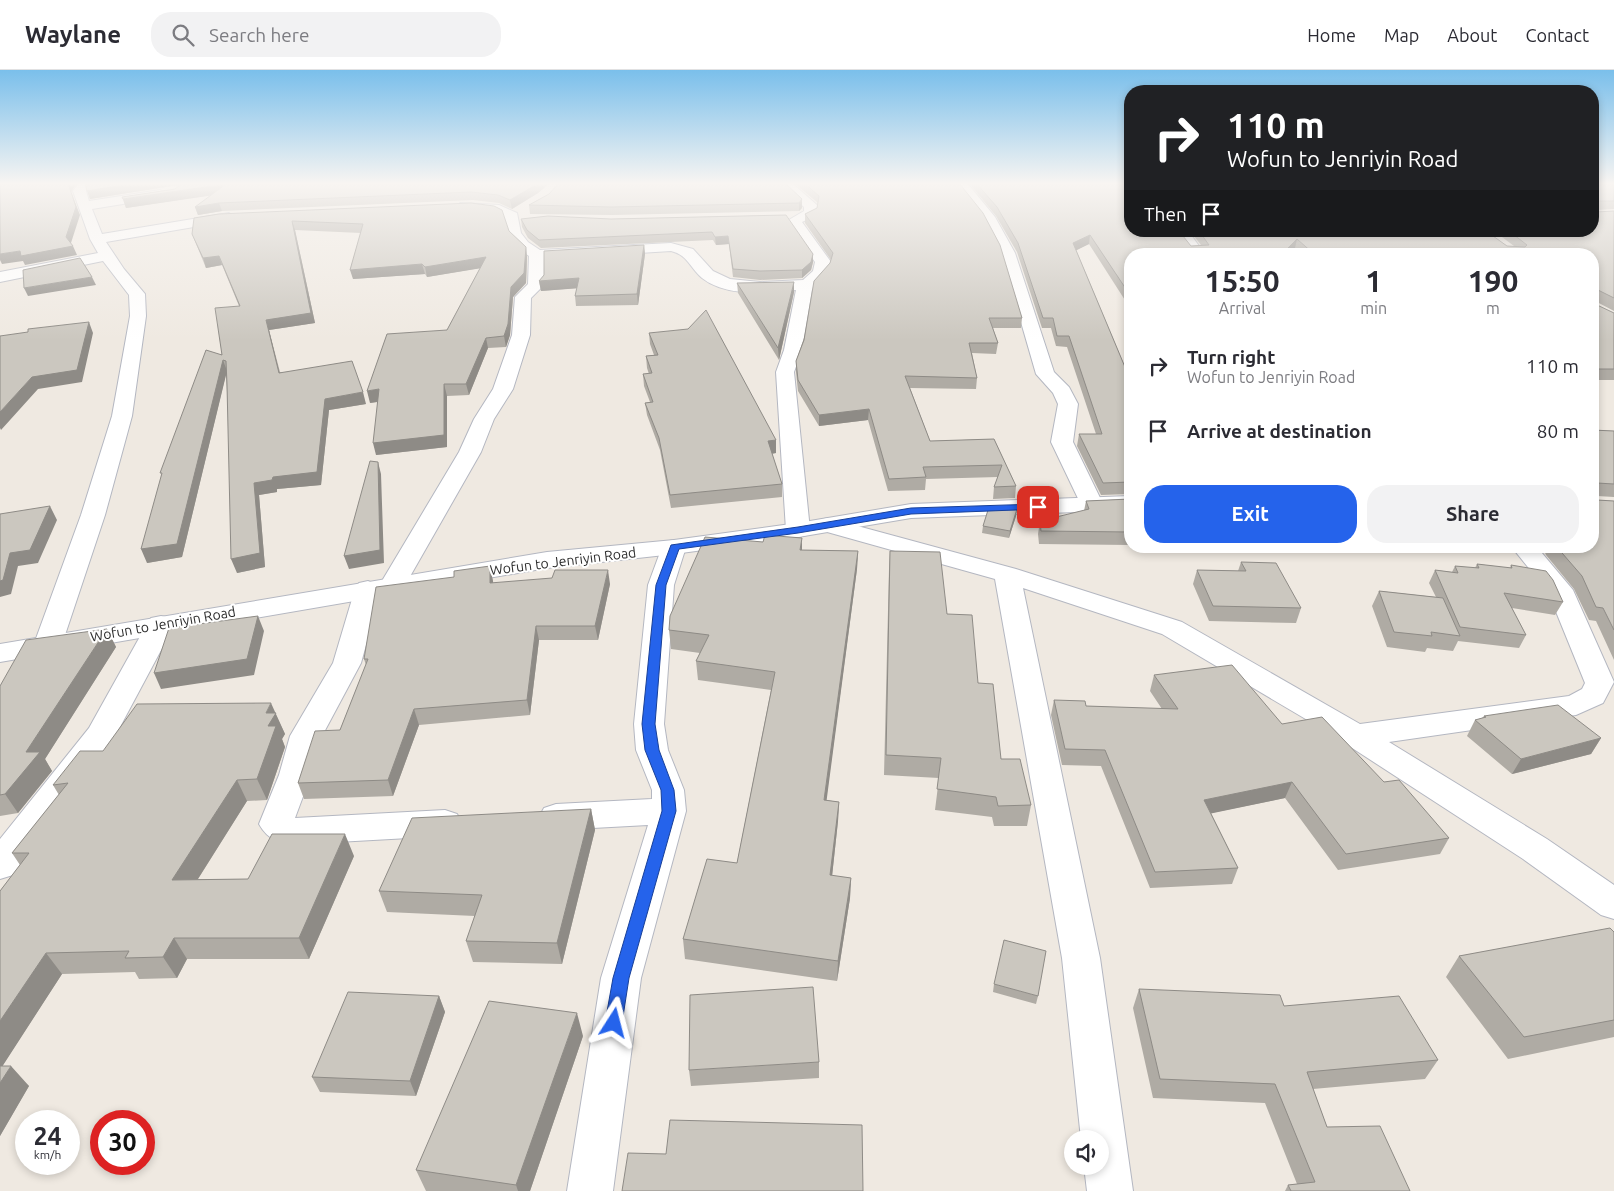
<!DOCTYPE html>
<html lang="en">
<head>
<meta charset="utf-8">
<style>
	body { margin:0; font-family:Ubuntu,sans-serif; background:#f2f2f3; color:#2b2b33; height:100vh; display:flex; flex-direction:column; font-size:19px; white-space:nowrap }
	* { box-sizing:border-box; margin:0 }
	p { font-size:16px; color:#7c7c81 }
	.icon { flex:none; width:28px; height:28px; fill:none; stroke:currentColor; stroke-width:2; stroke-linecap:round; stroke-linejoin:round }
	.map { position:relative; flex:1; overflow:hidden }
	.side { position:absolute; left:1124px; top:178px; width:475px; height:305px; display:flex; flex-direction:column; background:#fff; border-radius:20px; box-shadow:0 2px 8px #0003 }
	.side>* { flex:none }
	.banner { position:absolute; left:1124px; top:15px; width:475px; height:152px; border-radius:20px; box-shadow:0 2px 8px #0003; background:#202124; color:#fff; overflow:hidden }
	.fabs { position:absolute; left:1064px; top:1060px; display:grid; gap:10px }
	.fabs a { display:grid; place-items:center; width:45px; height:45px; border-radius:50%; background:#fff; box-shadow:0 2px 8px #0003; font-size:25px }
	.speed { position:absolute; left:15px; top:1040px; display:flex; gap:10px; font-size:25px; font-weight:700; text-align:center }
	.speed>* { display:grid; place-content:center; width:65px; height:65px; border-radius:50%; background:#fff; box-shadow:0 2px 8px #0003; line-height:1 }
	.speed small { font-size:12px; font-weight:400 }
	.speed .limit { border:8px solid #d22; background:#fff; color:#111 }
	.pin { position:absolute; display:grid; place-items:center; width:42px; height:42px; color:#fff; margin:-21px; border-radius:10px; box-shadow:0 2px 8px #0006 }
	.me { position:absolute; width:55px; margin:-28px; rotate:9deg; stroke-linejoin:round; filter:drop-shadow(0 0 4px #0008) }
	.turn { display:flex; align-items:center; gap:18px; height:105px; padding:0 20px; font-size:22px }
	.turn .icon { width:65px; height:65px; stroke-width:2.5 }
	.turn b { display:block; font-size:35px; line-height:42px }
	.then { display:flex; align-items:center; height:48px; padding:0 20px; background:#0003; gap:10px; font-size:19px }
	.eta { display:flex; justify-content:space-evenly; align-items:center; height:85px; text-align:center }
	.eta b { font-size:30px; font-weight:600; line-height:35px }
	.cta { display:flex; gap:10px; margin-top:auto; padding:10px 20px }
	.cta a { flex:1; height:58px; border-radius:20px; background:#2563eb; color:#fff; font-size:20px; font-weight:600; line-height:58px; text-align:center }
	.cta a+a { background:#f2f2f3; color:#2b2b33 }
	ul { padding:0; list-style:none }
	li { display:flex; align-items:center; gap:15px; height:65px; padding:0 20px }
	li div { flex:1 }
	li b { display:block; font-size:19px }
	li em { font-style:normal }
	header { display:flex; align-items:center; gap:30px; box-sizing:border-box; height:70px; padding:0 25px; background:#fff; border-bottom:1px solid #e1e1e2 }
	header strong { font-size:24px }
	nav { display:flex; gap:28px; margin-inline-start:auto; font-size:18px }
	.search { width:350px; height:45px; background:#f2f2f3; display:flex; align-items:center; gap:12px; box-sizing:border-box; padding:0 18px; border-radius:20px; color:#7c7c81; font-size:19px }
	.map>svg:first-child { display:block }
</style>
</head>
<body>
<header>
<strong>Waylane</strong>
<div class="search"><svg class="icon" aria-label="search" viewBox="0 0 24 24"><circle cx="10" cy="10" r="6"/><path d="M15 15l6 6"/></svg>Search here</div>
<nav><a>Home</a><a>Map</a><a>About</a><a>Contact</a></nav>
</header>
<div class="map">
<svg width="1614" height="1121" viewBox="0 0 1614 1121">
	<rect width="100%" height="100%" fill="#efe9e1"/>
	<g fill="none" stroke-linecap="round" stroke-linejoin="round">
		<defs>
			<path id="minor" d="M79,113H92L86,121L89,131L160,120L166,124L160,128L92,139L102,164L229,143L236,147L229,151L106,172L124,199L145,224L146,246L132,346L105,445L62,574L58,580L48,583L38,580L34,574L81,445L112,346L130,246L129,225L103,191L0,212V202L98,183L90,169L73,121Z
				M778,113H792L818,136L815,146L802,152L831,192L828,201L812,220L802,280L794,302L810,460L807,465L798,467L789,465L786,460L776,302L784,280L796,220C767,222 727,228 702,208C690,198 688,185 671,181L544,189V215L531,228L530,265L513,319L494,349L481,382L404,517L400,523L391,525L381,521L361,593L322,666L311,705L295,748L445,740L457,744L462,753L457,762L445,766L301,774C282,774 269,772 259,754L279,705L290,666L333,593L355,519L359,513L368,511L379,516L459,382L474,349L493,319L512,265L515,227L528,214L529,186C514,175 507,166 505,148L496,143L460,139L458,136L460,133L499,135L517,143L521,163L528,172L540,180L671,173L693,179L713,201L730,209L760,212L803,210L813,201L815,192L787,151L804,141V137Z
				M954,113H967L995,147L1015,183L1054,302L1069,317L1078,334L1073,372L1104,436L1100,441L1092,443L1084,441L1051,372L1058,334L1053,323L1036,304L1001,183L984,151Z
				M1173,161H1188L1205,184H1190Z
				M828,448L1016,499L1182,552L1360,654L1569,626L1582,619L1585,613L1548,522L1511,476H1536L1573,520L1614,612L1603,633L1576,645L1389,672L1547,769L1614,815V849L1601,845L1523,789L1326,661L1162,564L1023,518L1100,888L1133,1121H1087L1084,1096H1100V1069H1081L1062,888L995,509L820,460L816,455L820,450Z
				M674,470L683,472L686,477L674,515L664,654L668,680L684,720L686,741L641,908L613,1121H567L601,908L648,755L556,760L544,756L539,747L544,738L556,734L652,729V720L636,680L634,654L648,515L662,477L665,472Z
				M161,546L171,548L175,554L112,672L13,805L0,809V769L89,658L147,554L151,548Z"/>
			<path id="tertiary" d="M1130,426V440L911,448L798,467L674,484L547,498L0,592V574L547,482L674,470L798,453L911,434Z"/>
		</defs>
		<use href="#minor" stroke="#b4b7c1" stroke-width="2"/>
		<use href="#tertiary" stroke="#b4b7c1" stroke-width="2"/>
		<use href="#minor" fill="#fff" fill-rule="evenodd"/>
		<use href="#tertiary" fill="#fff" fill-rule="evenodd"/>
	</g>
	<path fill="#afaba4" d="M85,113H550L538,123L512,139L499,133L473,130L222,141L198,145L195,137L211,125L126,138L122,127L175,119L179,116L178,115L90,129Z
		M794,113H959L1022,248L1021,258H993L998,273L996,284L972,283L977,308L976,319L910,318L930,371L994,369L1016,416L1015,428L993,429L994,417L998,407L926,409L925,420L888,421L868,350L819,356L798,321L796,302V291L831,190L805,153V144L817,138L818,133Z
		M969,113H1130L1191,176L1201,175L1190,161H1486L1507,176H1514L1494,161H1592V113H1614V139L1596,140V142L1614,141V241L1595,231V234L1614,243V310H1592V184H1301L1295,178L1130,184V238L1089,174L1076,180L1130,309V424L1101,425L1077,376L1079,364H1096L1067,277L1056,276L1051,258H1042L1017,182L996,146Z
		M549,124L802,129V138L799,141L612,145L530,144L529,135Z
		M219,144L509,161L526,177L527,187L526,213L513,227L510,265L506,277L488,278L469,325L447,326V377L376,385L378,332L370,333L447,260L480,198L427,207L425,204L353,209L361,163L295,160L315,253L269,260L280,302L366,334L329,340L321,415L277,419V422L259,425L265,497L237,503L226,304L182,487L147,493L239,236L222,195L206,198L192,164Z
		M786,145L813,192L811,200L802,208L760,210L733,207L729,174L716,175L713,170L541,178L528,168L522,157L521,149H611Z
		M644,175L645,184L638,235L576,236L575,226L577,218L541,221L539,211Z
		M737,213L794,222L779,290L738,223Z
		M649,263L776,370V383L772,384L782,414V427L671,438L660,380L647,345L645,333L650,332L644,316L643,304H649L647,298L646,286L654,285L650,274Z
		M1592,360L1614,361V427L1597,426V430L1614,431V590L1596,551L1589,550L1574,519L1546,485L1542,476H1592Z
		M1130,429V475L1039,474L1038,464L1040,451L1084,441L1086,431Z
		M1017,439L1016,446L1009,468L982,463L983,456Z
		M802,480L858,481L857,499L826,730L839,732L838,751L832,806L851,808L850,828L837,911L685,889L683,869L737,793L771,620L698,610L696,591L700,583L671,579L669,560Z
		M890,481L947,544L978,613L1001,689L1031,735L1027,756H994L992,747L935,740L939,708L884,705L889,499Z
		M1241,492L1301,538L1296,553L1209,551L1193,514L1197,500L1238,501Z
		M1477,494L1510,498L1511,495L1563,532L1555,545L1512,538L1526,565L1519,578L1458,571L1453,581L1427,578L1425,582L1387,577L1372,536L1379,521L1436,527L1429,513L1435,500L1452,502L1455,496L1475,498Z
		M490,496L493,513L610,514L598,570H539L530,645L419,655L393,726L304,729L298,713L340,660L366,595L364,589L454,507Z
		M107,559L116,577L45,689L52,701L18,743L0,746V616Z
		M1154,605L1282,654L1384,712L1449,768L1440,784L1338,800L1285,728L1211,743L1238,798L1232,814L1150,818L1101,696L1062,695L1051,645L1054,630L1086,636L1162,639L1150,621Z
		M275,643L285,664L282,669L285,677L267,730L247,731L198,809H248L354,786L309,889H187L177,908L139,909L135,902L62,904L2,996L29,1016L0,1066V821L20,795L12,783L59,725L53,715L103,681Z
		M1484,646L1601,668L1591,684L1512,704L1467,666L1475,650L1482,648Z
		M591,739L595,760L562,894L473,892L466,871L475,846L387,842L379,821Z
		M1614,862V967L1508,989L1446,907L1459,886Z
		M994,914L1038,926L1036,934L993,922Z
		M1139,919L1284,936L1438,990L1425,1009L1313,1019L1327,1057L1410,1121H1285L1288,1115L1297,1114L1265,1033L1153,1028L1133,938Z
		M439,926L445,942L416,1026L320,1022L312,1007Z
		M583,966L530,1121H426L416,1100Z
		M819,992V1008L691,1016L689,1000Z"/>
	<path fill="#8e8b86" d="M68,113H77L71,122L80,145L70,176L66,167Z
		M135,113H177L178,115L90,129L87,121Z
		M539,113H550L538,123L512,139L510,130Z
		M226,114L228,123L126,138L123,129Z
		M802,129V138L799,141V133Z
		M219,133L222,141L198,145L195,137Z
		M292,151L295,160L315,253L269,260L282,314L279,303L266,250Z
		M1090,165L1089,174L1071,183L1073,173Z
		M728,166L729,174L716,175L715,167Z
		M1297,169L1295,178L1289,184H1282Z
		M644,175L645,184L638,235L637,224Z
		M73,176L77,185L25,195L23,191L2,194L0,190V184L20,181Z
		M526,177L527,187L526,213L513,227L510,265L506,277L504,266L511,217Z
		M813,184V192L811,200L802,208V200Z
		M219,186L222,195L206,198L203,188Z
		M486,187L488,197L427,207L425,197Z
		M422,194L425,204L353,209L350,200Z
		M92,207L96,215L28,226L24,218Z
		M579,208L581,218L541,221L539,211Z
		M794,212V222L779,290L778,278Z
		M89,252L93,263L82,312L38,319L1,360L0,358V342L32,307Z
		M486,268L488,278L469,325L466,314Z
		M223,290L227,301L182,487L147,493L141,479Z
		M444,314L447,326V377L376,385L373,373Z
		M379,319L382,331L370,333L367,321Z
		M363,322L366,334L329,340L321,415L277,419V422L259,425L265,497L237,503L231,489L254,413L273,407L325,329Z
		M869,339L868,350L819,356V345Z
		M776,370V383L768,384V371Z
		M378,392L381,404L384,493L349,499L344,486Z
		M50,436L57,450L38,493L18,496L11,524L0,527V511L10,483Z
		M1017,439L1016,446L1009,468L1010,461Z
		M802,468V485L800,480Z
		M858,481L857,499L824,750V730Z
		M490,496L493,511L494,527L490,513Z
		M608,500L610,514L598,570L595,556Z
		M258,546L264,561L254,605L161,619L154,603Z
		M536,556L539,570L530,645L527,630Z
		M107,559L116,577L45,689L52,701L18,743L5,724L26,682Z
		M271,633L285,664L282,669L285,677L267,730L257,709L268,656L266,643Z
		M414,639L419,655L393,726L388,710Z
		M1601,668L1591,684L1512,704L1521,689Z
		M237,710L247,731L184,831L172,810Z
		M1292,712L1285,728L1199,746L1204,730Z
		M839,732L838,751L830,825V805Z
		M591,739L595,760L562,894L557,873Z
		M345,764L354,786L309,889L299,868Z
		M851,808L850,828L837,911L838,891Z
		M174,868L187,889L177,908L163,887Z
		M46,883L62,904L0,1000V951Z
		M439,926L445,942L416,1026L410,1011Z
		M577,943L583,966L530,1121H518L516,1115Z
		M11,996L29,1016L0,1066V1013Z"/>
	<path fill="#cbc7bf" stroke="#8e8b86" d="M0,113H68L76,137L66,167L73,176L21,186L20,181L0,184Z
		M85,113H135L87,121Z
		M182,113H539L510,130L498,125L471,122L219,133L195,137L226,114L123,129L122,127L175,119Z
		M559,113H785L802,129L799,133L611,137L529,135L549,124Z
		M804,113H959L983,143L1000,175L1022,248H989L998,273H969L977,308L905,306L930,371L994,369L1016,416L994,417L1002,395L923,397L926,407L889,409L869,339L819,345L798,310L796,291L804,270L814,211L830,193L833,183L805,144L817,138L819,126Z
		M976,113H1130V161H1179L1191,176L1209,175L1199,161H1486L1507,176L1525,177L1527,175L1509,161H1592V113H1614V131H1594L1596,142L1614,141V228L1596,219L1595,234L1614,243V299H1592V184H1314L1297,169L1282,184H1130V225L1090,165L1073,173L1130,309V412L1103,413L1079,364H1102L1069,266H1057L1053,248H1043L1018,173L997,137Z
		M471,133L494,136L502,140L509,161L526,177L524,203L511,217L508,254L504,266L486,268L466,314H444V365L373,373L379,319L367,321L387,264L447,260L486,187L425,197L422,194L350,200L363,154L292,151L311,243L266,250L279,303L352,291L363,322L325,329L317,402L273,407L272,410L254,413L260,483L231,489L227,315L226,291L223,290L177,474L141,479L162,403H160L206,280L222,285L215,238L240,236L219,186L203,188L192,164L194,148L219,144Z
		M786,145L813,184L811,192L802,200L760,201L733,199L728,166L715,167L712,162L539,170L527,160L521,149L548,146L611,149Z
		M644,175L637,224L575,226L579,208L539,211L544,205V181Z
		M80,188L92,207L24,218L23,200Z
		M794,212L778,278L737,213Z
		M706,240L776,370L768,371L782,414L670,425L659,368L645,333L653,332L643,304L652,303L646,286L658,285L649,263L688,259Z
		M89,252L77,300L32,307L0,342V266L28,262V259Z
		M1592,360L1614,361V414L1597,413V430L1614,431V560L1603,538L1596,537L1582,506L1556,476H1592Z
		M370,391L378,392L380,480L344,486Z
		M1130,429V462L1041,461L1040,451L1089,439L1086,431Z
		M50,436L30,480L10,483L3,510L0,511V444Z
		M1017,439L1010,461L983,456L988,440Z
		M765,465L802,468L800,480L858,481L824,730L839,732L830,805L851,808L838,891L683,869L707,789L737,793L775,602L696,591L709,565L669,560L670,546L705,467L763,472Z
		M890,481L940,482L947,544L972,545L978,613L993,614L1001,689H1020L1031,735L998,736L996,727L937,719L941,688L886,685Z
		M1241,492L1276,493L1301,538L1213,536L1197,500L1246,501Z
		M1477,494L1512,498L1511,495L1546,501L1553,510L1563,532L1504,523L1526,565L1460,557L1435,500L1458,503L1455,496L1479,498Z
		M490,496V513L552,508L555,500H608L595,556H536L527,630L414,639L388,710L298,713L315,661L340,660L368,589H364L376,517L454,507V501Z
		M1379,521L1443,528L1460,566L1431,562L1432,566L1394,562Z
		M258,546L247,589L154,603L169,558Z
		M107,559L26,682H40L5,724L0,725V616L26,570Z
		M1232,595L1282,654L1322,647L1384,712L1399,710L1449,768L1346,784L1292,712L1204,730L1238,798L1155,802L1105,680L1065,679L1054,630L1085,631L1086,636L1178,639L1154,605Z
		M271,633L266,643H276L268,656H276L257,709L237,710L172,810L248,809L272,764H345L299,868H174L163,887L125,888L129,881L46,883L0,951V821L29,783H12L68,713L53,715L80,681H103L137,634Z
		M1558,635L1601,668L1521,689L1475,650L1486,647L1484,646Z
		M591,739L557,873L466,871L482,825L379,821L412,748Z
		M1610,858L1614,862V950L1524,967L1459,886Z
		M1004,870L1046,881L1038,926L994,914Z
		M813,917L819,992L689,1000L690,925Z
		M1139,919L1280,925L1284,936L1399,926L1438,990L1307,1002L1327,1057L1380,1056L1410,1121H1291L1288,1115L1315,1112L1275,1014L1160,1009Z
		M348,922L439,926L410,1011L312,1007Z
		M489,931L577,943L516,1115L416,1100Z
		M0,996H11L0,1013Z
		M670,1050L862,1055L863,1121H622L628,1083L666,1084Z"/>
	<linearGradient id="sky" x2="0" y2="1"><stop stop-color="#7abfeb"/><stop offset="0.42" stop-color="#f8f5f2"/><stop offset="1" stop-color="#f8f5f2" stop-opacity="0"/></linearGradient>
	<rect width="1614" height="270" fill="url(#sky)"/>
	<path fill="#2563eb" stroke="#184099" d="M1038,434L1041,435V439L911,444L798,463L679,479L666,515L655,654L659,680L674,720L676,741L629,908L622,953L619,958L614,960L608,958L605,953L613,908L662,741L661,720L645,680L642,654L656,515L671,475L798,457L911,438Z"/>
	<g text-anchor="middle" stroke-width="4" stroke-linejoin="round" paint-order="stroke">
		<g font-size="14" fill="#2e2e2e" stroke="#fff">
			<text transform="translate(563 491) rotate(-7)" y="5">Wofun to Jenriyin Road</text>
			<text transform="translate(163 554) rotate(-10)" y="5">Wofun to Jenriyin Road</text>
		</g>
	</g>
</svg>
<div class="fabs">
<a><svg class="icon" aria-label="sound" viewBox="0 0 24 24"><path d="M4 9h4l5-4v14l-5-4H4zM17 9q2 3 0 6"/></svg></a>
</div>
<div class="speed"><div>24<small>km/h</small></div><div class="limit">30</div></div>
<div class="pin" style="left:1038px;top:437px;background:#d93025"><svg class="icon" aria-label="arrive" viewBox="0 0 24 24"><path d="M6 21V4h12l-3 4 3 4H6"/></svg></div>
<svg class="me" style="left:614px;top:953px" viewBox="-20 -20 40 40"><path d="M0-17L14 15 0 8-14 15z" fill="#2563eb" stroke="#fff" stroke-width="4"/></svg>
<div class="banner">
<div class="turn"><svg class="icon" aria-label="right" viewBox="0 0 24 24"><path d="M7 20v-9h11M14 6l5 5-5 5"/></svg><div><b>110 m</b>Wofun to Jenriyin Road</div></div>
<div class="then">Then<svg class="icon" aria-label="arrive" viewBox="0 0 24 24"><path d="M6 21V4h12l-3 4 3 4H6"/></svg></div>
</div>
<section class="side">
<div class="eta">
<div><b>15:50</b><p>Arrival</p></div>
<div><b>1</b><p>min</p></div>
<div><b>190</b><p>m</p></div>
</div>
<ul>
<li><svg class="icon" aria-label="right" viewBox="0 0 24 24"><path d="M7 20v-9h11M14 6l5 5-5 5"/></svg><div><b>Turn right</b><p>Wofun to Jenriyin Road</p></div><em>110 m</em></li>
<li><svg class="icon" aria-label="arrive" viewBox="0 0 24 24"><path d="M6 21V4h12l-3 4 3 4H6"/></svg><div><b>Arrive at destination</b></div><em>80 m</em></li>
</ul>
<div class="cta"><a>Exit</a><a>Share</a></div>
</section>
</div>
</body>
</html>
